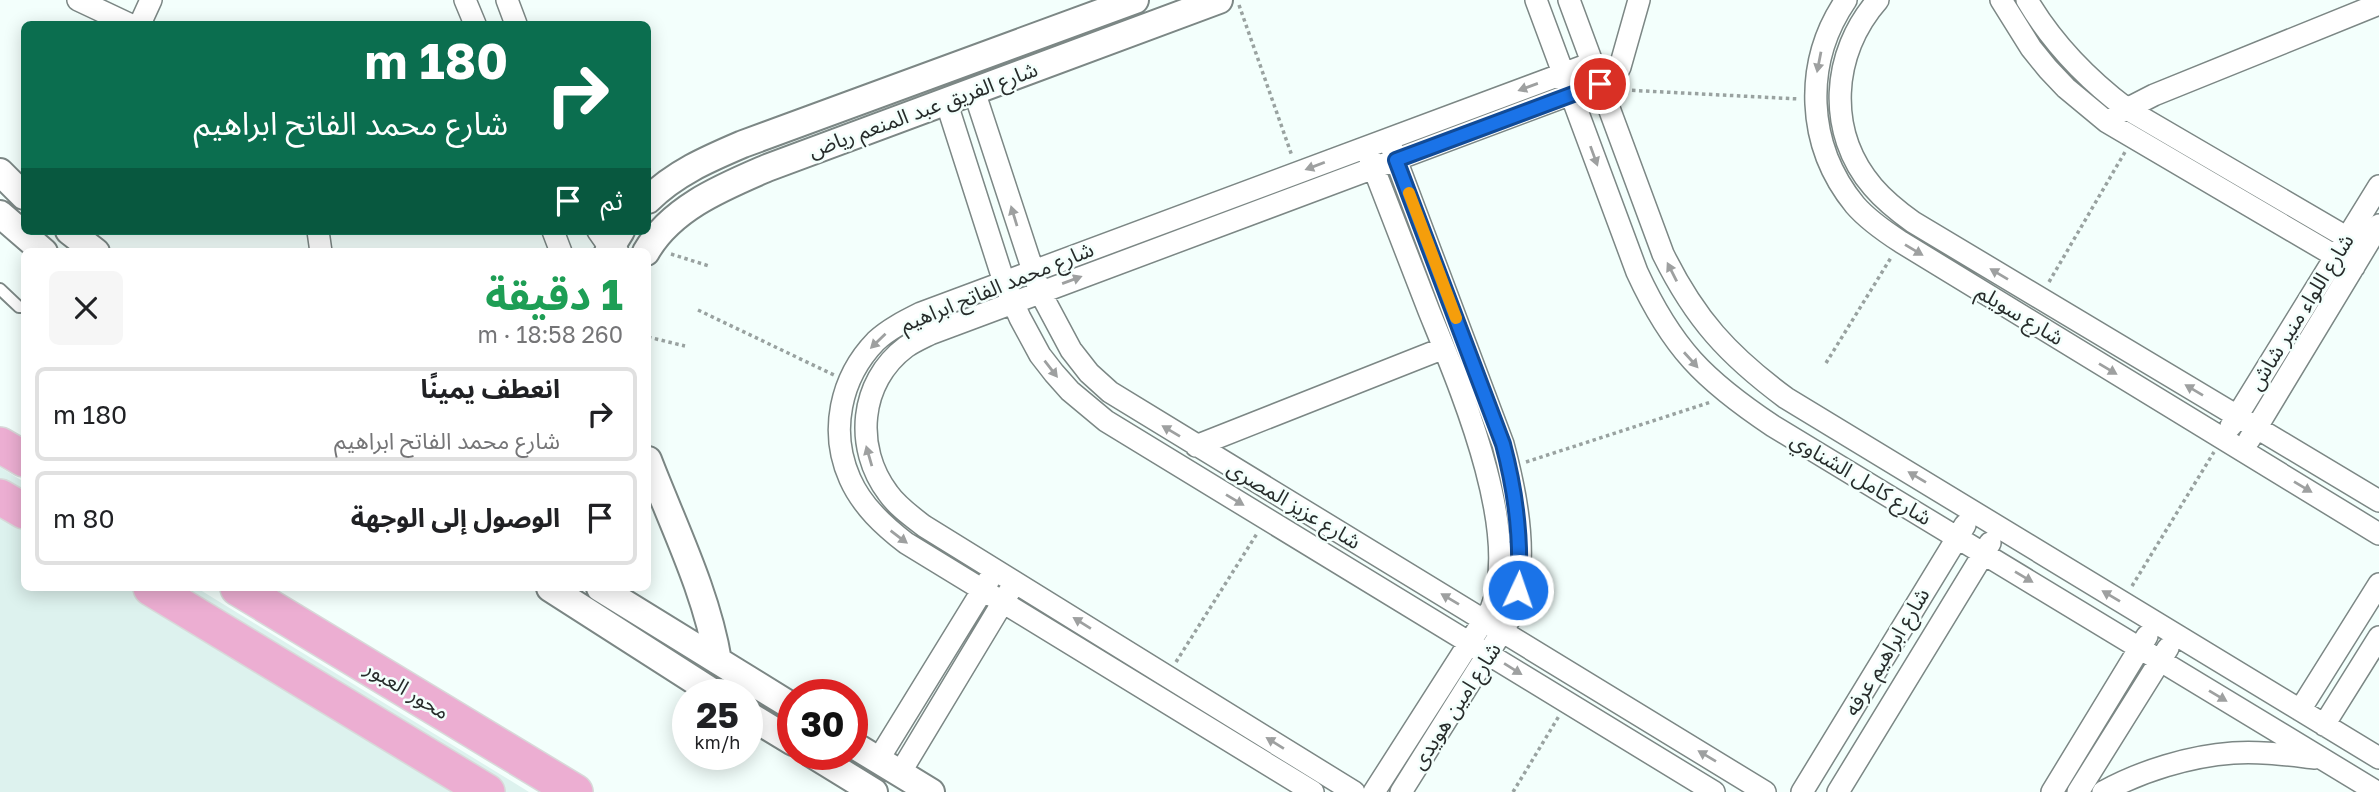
<!DOCTYPE html>
<html lang="ar">
<head>
<meta charset="utf-8">
<style>
	body { margin:0; font-family:"Golos Text","Noto Sans Arabic",sans-serif; background:#f6f6f6; color:#202124; direction:rtl; height:100vh; display:flex; flex-direction:column; font-size:26px; white-space:nowrap }
	* { box-sizing:border-box; margin:0 }
	p { font-size:23px; color:#757577 }
	.icon { flex:none; width:38px; height:38px; fill:none; stroke:currentColor; stroke-width:2; stroke-linecap:round; stroke-linejoin:round }
	.map { position:relative; flex:1; overflow:hidden; direction:ltr }
	.details { position:absolute; left:21px; top:248px; width:630px; height:343px; display:flex; flex-direction:column; background:#fff; border-radius:10px; box-shadow:0 4px 18px #0003; direction:rtl }
	.details>* { flex:none }
	.banner { position:absolute; left:21px; top:21px; width:630px; height:214px; border-radius:10px; box-shadow:0 4px 18px #0003; direction:rtl; background:#0b6e4f; color:#fff; overflow:hidden }
	.speed { position:absolute; left:672px; top:679px; display:flex; gap:14px; font-size:35px; font-weight:700; text-align:center }
	.speed>* { display:grid; place-content:center; width:91px; height:91px; border-radius:50%; background:#fff; box-shadow:0 4px 18px #0003; line-height:1 }
	.speed small { font-size:18px; font-weight:400 }
	.speed .limit { border:10px solid #d22; background:#fff; color:#111 }
	.pin { position:absolute; display:grid; place-items:center; width:60px; height:60px; color:#fff; margin:-30px; border:4px solid #fff; border-radius:50%; box-shadow:0 2px 7px #0007 }
	.me { position:absolute; width:77px; margin:-38px; rotate:3deg; stroke-linejoin:round; filter:drop-shadow(0 0 5px #0008) }
	.turn { display:flex; align-items:center; gap:24px; height:147px; padding:0 28px; font-size:32px }
	.turn .icon { width:91px; height:91px; stroke-width:2.5 }
	.turn b { display:block; font-size:49px; line-height:60px }
	.then { display:flex; align-items:center; height:66px; padding:0 28px; background:#0003; gap:14px; font-size:26px }
	.round { display:grid; place-items:center; flex:none; width:74px; height:74px; border-radius:10px; background:#f6f6f6 }
	.headline { display:flex; align-items:center; justify-content:space-between; height:119px; padding:0 28px }
	h1 { font-size:42px; font-weight:700; line-height:52px; color:#1e9e55 }
	ul { padding:0; list-style:none }
	li { display:flex; align-items:center; gap:21px; height:94px; margin:0 14px 10px; padding:0 14px; border:4px solid #e0e0e0; border-radius:10px }
	li div { flex:1 }
	li b { display:block; font-size:26px }
	li em { font-style:normal }
	.map>svg:first-child { display:block }
</style>
</head>
<body>
<div class="map">
<svg width="2379" height="792" viewBox="0 0 2379 792">
	<rect width="100%" height="100%" fill="#f3fffc"/>
	<path fill="#ddf2ee" d="M0,467L24,482V588H197L529,792H0Z"/>
	<g fill="none" stroke-linecap="round" stroke-linejoin="round">
		<defs>
			<path id="service" d="M0,289L19,307H24"/>
			<path id="minor" d="M78,0L129,24
				M465,0L475,24
				M507,0L516,24
				M1536,0L1637,272C1672,348 1704,380 1773,426L2377,792
				M1569,0L1663,254C1695,319 1728,355 1786,398L2379,758
				M1846,0C1803,63 1806,145 1855,205C1868,220 1884,231 1901,242L2379,534
				M1878,0C1831,53 1826,132 1873,187C1885,201 1899,212 1913,222L2379,501
				M2001,0L2031,48L2048,69L2066,88L2107,122L2354,267
				M2027,0C2053,44 2086,78 2127,109L2365,248
				M140,24L151,0
				M974,91L1040,292L1071,350L1089,373L1110,392L1765,792
				M946,101L1004,282L1020,318L1040,355L1054,373L1070,391L1106,421L1714,792
				M2117,114L2154,95L2379,4
				M1392,149L1503,444C1518,500 1529,561 1511,617L1401,792
				M1369,156C1389,207 1409,259 1429,311C1459,385 1523,532 1491,609L1374,792
				M318,231L321,252
				M553,231L561,252
				M598,231L610,248L618,252
				M2231,426L2379,186
				M2249,440L2379,225
				M1196,446L1444,348
				M2300,710L2379,584
				M2324,725L2379,637
				M878,760L990,578
				M900,773L1009,592
				M1313,792L906,543C884,526 862,506 850,479C829,432 840,378 876,341C889,329 905,321 921,313L1592,63
				M1354,792L924,526C911,516 897,506 888,493C854,448 859,382 906,347C913,342 922,338 930,334L1609,80L1616,75L1620,67L1639,0
				M1802,792L1965,525
				M1838,792L1990,543
				M2052,792L2147,636
				M2078,792L2168,648
				M2103,792C2141,771 2190,756 2233,753C2260,751 2288,755 2315,758"/>
			<path id="tertiary" d="M0,172L24,196
				M648,200C675,173 708,159 743,144L1135,0
				M0,214L44,252
				M69,231L96,252
				M608,252L621,231
				M646,252C671,208 723,187 767,168L1219,0
				M648,460C673,525 707,593 718,661
				M550,588L717,695
				M600,588L793,707
				M747,714L793,742
				M852,744L931,792
				M812,754L874,792"/>
			<path id="trunk" d="M0,445L24,459
				M0,497L24,511
				M151,588L487,792
				M238,588L575,792"/>
		</defs>
		<use href="#service" stroke="#7c8785" stroke-width="14"/>
		<use href="#minor" stroke="#7c8785" stroke-width="24"/>
		<use href="#tertiary" stroke="#7c8785" stroke-width="30"/>
		<use href="#trunk" stroke="#d8d9d9" stroke-width="38"/>
		<path stroke="#99a2a0" stroke-width="3.5" stroke-dasharray="3.5 3.5" stroke-linecap="butt" d="M1239,5L1292,156
			M1625,90L1799,99
			M671,254L709,266
			M2049,282L2125,152
			M698,310L834,375
			M648,337L685,346
			M1826,363L1892,256
			M1526,462L1711,402
			M2132,586L2214,452
			M1176,662L1258,532
			M1513,792L1559,716"/>
		<use href="#service" stroke="#fff" stroke-width="10"/>
		<use href="#minor" stroke="#fff" stroke-width="21"/>
		<use href="#tertiary" stroke="#fff" stroke-width="26"/>
		<use href="#trunk" stroke="#ecaed2" stroke-width="35"/>
	</g>
	<defs><path id="oneway-solid" d="M-6-.8H1V-3.2L6.5 0L1 3.2V.8H-6Z" transform="scale(1.75)"/></defs>
	<g fill="#9ea0a0">
		<use href="#oneway-solid" transform="translate(1819 62) rotate(101)"/>
		<use href="#oneway-solid" transform="translate(1528 87) rotate(160)"/>
		<use href="#oneway-solid" transform="translate(1594 156) rotate(70)"/>
		<use href="#oneway-solid" transform="translate(1315 166) rotate(159)"/>
		<use href="#oneway-solid" transform="translate(1014 216) rotate(-107)"/>
		<use href="#oneway-solid" transform="translate(1914 250) rotate(31)"/>
		<use href="#oneway-solid" transform="translate(1672 272) rotate(-117)"/>
		<use href="#oneway-solid" transform="translate(1999 274) rotate(-149)"/>
		<use href="#oneway-solid" transform="translate(1072 280) rotate(-20)"/>
		<use href="#oneway-solid" transform="translate(878 341) rotate(136)"/>
		<use href="#oneway-solid" transform="translate(1691 360) rotate(48)"/>
		<use href="#oneway-solid" transform="translate(1051 369) rotate(52)"/>
		<use href="#oneway-solid" transform="translate(2108 369) rotate(31)"/>
		<use href="#oneway-solid" transform="translate(2194 390) rotate(-149)"/>
		<use href="#oneway-solid" transform="translate(1171 431) rotate(-149)"/>
		<use href="#oneway-solid" transform="translate(869 456) rotate(-106)"/>
		<use href="#oneway-solid" transform="translate(1917 477) rotate(-149)"/>
		<use href="#oneway-solid" transform="translate(2303 487) rotate(31)"/>
		<use href="#oneway-solid" transform="translate(1235 500) rotate(31)"/>
		<use href="#oneway-solid" transform="translate(899 537) rotate(37)"/>
		<use href="#oneway-solid" transform="translate(2024 577) rotate(31)"/>
		<use href="#oneway-solid" transform="translate(2111 596) rotate(-149)"/>
		<use href="#oneway-solid" transform="translate(1450 599) rotate(-149)"/>
		<use href="#oneway-solid" transform="translate(1082 623) rotate(-148)"/>
		<use href="#oneway-solid" transform="translate(1513 669) rotate(32)"/>
		<use href="#oneway-solid" transform="translate(2218 696) rotate(31)"/>
		<use href="#oneway-solid" transform="translate(1275 743) rotate(-148)"/>
		<use href="#oneway-solid" transform="translate(1707 756) rotate(-149)"/>
	</g>
	<g fill="none" stroke-linecap="round" stroke-linejoin="round">
		<defs>
			<path id="route" d="M1518,590C1522,540 1516,493 1503,444L1396,160L1600,84"/>
		</defs>
		<use href="#route" stroke="#114b97" stroke-width="18"/>
		<use href="#route" stroke="#1a73e8" stroke-width="12"/>
		<path stroke="#f59e0b" stroke-width="12" d="M1409,193L1456,318"/>
	</g>
	<g text-anchor="middle" stroke-width="5" stroke-linejoin="round" paint-order="stroke">
		<g font-size="21" fill="#272c2b" stroke="#f3fffc">
			<text transform="translate(923 110) rotate(-20)" y="7">شارع الفريق عبد المنعم رياض</text>
			<text transform="translate(997 287) rotate(-22)" y="7">شارع محمد الفاتح ابراهيم</text>
			<text transform="translate(2301 312) rotate(-58)" y="7">شارع اللواء منير شاش</text>
			<text transform="translate(2020 315) rotate(31)" y="7">شارع سويلم</text>
			<text transform="translate(1861 479) rotate(31)" y="7">شارع كامل الشناوي</text>
			<text transform="translate(1294 505) rotate(31)" y="7">شارع عزيز المصرى</text>
			<text transform="translate(1887 652) rotate(-59)" y="7">شارع ابراهيم عرفه</text>
			<text transform="translate(407 690) rotate(31)" y="7">محور العبور</text>
			<text transform="translate(1456 706) rotate(-57)" y="7">شارع امين هويدى</text>
		</g>
	</g>
</svg>
<div class="speed"><div>25<small>km/h</small></div><div class="limit">30</div></div>
<div class="pin" style="left:1600px;top:84px;background:#d93025"><svg class="icon" aria-label="arrive" viewBox="0 0 24 24"><path d="M6 21V4h12l-3 4 3 4H6"/></svg></div>
<svg class="me" style="left:1518px;top:590px" viewBox="-20 -20 40 40"><circle r="17" fill="#1a73e8" stroke="#fff" stroke-width="3"/><path d="M0-11L8 9 0 5-8 9z" fill="#fff"/></svg>
<div class="banner">
<div class="turn"><svg class="icon" aria-label="right" viewBox="0 0 24 24"><path d="M7 20v-9h11M14 6l5 5-5 5"/></svg><div><b>180 m</b>شارع محمد الفاتح ابراهيم</div></div>
<div class="then">ثم<svg class="icon" aria-label="arrive" viewBox="0 0 24 24"><path d="M6 21V4h12l-3 4 3 4H6"/></svg></div>
</div>
<section class="details">
<div class="headline"><div><h1>1 دقيقة</h1><p>260 m · 18:58</p></div><a class="round"><svg class="icon" aria-label="close" viewBox="0 0 24 24"><path d="M6 6l12 12M18 6L6 18"/></svg></a></div>
<ul>
<li><svg class="icon" aria-label="right" viewBox="0 0 24 24"><path d="M7 20v-9h11M14 6l5 5-5 5"/></svg><div><b>انعطف يمينًا</b><p>شارع محمد الفاتح ابراهيم</p></div><em>180 m</em></li>
<li><svg class="icon" aria-label="arrive" viewBox="0 0 24 24"><path d="M6 21V4h12l-3 4 3 4H6"/></svg><div><b>الوصول إلى الوجهة</b></div><em>80 m</em></li>
</ul>
</section>
</div>
</body>
</html>
